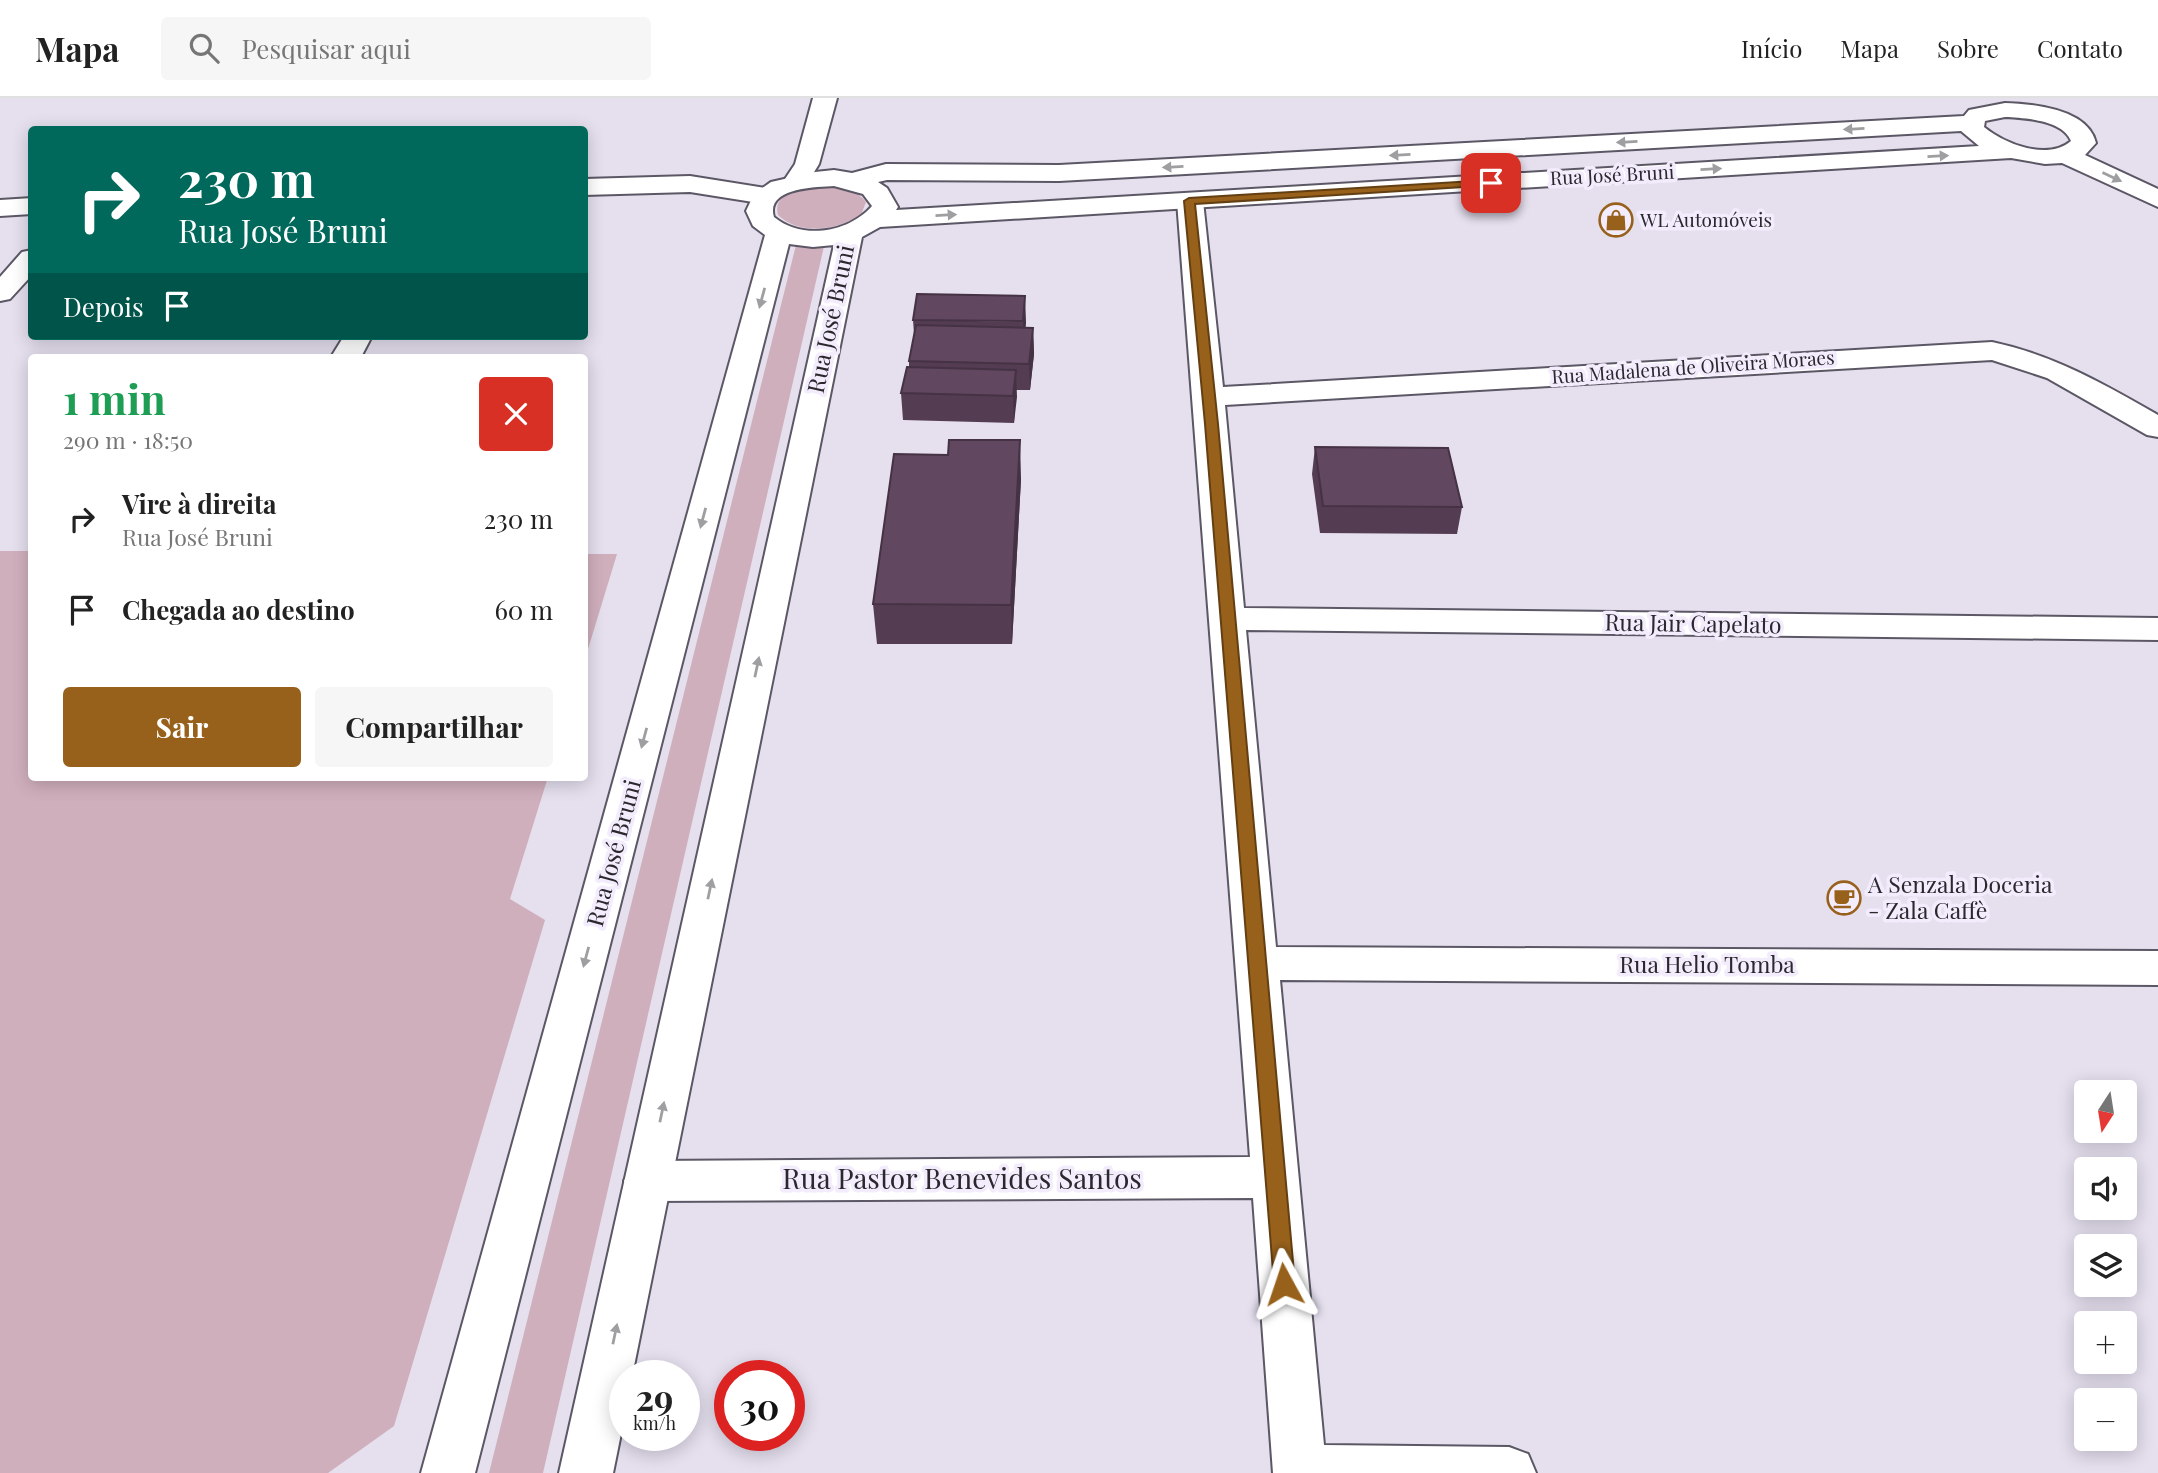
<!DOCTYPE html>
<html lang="pt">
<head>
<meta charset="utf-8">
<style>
	body { margin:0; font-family:"Playfair Display",serif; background:#f6f6f6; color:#222; height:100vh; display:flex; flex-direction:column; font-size:26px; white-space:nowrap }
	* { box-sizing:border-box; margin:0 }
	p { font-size:23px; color:#767676 }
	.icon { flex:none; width:38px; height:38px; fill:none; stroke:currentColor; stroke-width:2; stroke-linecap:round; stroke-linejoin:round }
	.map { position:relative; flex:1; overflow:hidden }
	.panel { position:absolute; left:28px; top:256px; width:560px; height:427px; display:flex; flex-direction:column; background:#fff; border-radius:7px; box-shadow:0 4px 18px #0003 }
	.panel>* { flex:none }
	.guide { position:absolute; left:28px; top:28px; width:560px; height:214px; border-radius:7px; box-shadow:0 4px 18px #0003; background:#00695c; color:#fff; overflow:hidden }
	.needle { width:46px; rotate:192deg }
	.fabs { position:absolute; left:2074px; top:982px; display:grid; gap:14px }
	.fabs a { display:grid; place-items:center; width:63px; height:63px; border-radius:7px; background:#fff; box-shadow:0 4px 18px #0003; font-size:35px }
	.speed { position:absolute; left:609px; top:1262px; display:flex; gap:14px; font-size:35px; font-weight:700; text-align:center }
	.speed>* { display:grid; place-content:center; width:91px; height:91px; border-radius:50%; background:#fff; box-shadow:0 4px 18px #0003; line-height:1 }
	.speed small { font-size:18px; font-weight:400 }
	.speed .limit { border:10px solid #d22; background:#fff; color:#111 }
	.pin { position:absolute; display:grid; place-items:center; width:60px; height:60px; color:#fff; margin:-30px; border-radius:14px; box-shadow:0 4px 10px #0006 }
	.me { position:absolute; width:77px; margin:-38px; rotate:355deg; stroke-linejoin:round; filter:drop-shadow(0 0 5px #0008) }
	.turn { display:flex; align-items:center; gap:24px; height:147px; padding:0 35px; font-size:32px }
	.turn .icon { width:91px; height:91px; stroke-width:2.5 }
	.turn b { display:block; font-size:49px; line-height:60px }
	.then { display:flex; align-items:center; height:66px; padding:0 35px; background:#0003; gap:14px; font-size:26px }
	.round { display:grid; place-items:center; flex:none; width:74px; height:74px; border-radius:7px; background:#f6f6f6 }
	.headline { display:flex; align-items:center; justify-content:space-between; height:119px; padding:0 35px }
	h1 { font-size:42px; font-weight:700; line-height:52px; color:#1e9e55 }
	.primary-button { display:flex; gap:14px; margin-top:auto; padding:14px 35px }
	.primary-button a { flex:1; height:80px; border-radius:7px; background:#98611b; color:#fff; font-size:28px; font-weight:700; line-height:80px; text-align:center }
	.primary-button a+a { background:#f6f6f6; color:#222 }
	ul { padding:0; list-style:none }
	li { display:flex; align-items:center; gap:21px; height:91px; padding:0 35px }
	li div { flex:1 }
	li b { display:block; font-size:26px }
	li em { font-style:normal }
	header { display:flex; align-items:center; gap:42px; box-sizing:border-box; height:98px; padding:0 35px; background:#fff; border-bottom:2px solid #e0e0e0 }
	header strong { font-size:33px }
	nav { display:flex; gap:38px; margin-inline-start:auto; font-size:24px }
	.search { width:490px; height:63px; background:#f6f6f6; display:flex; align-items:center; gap:18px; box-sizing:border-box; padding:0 24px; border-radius:7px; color:#767676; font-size:26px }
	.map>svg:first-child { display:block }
</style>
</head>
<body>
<header>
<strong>Mapa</strong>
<div class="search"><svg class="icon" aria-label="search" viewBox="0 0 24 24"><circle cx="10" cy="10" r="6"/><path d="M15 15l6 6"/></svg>Pesquisar aqui</div>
<nav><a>Início</a><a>Mapa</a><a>Sobre</a><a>Contato</a></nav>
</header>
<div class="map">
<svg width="2158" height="1375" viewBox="0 0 2158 1375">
	<rect width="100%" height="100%" fill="#e5dfee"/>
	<path fill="#d0afbc" d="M826,88C842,89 856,91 866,104L861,117C837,132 800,138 778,117C771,92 810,89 826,88Z
		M797,143L825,144L543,1375H489Z
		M0,453H31L32,679H548L510,801L545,822L394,1328L328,1375H0Z
		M585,456H617L585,561L584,456Z"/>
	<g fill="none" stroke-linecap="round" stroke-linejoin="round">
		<defs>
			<path id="minor" d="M813,0H837L819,66L805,89L796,92L787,89L783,84L795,66Z
				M690,78L766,90L775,93L779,98L775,103L766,106L690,94L584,97V81Z
				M1190,95L1199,98L1203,103L1223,289L1992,244C2054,257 2104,286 2158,317V339L2147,337L2047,280L1992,262L1225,307L1244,510L2158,520V542L1246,532L1276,849L2158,853V887L1280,882L1324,1347L1509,1349L1528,1356L1536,1375H1273L1253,1100L648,1103L631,1097L624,1083L631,1069L648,1063L1250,1059L1177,103L1181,98Z
				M32,100V116L0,118V102Z
				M32,152V177L10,201L0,203V179L22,154Z
				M344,238H372L361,259H331Z"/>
			<path id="tertiary" d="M2005,5C2034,6 2088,11 2096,45L2085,57L2158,91V109L2062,65L2045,66L2011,60L880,129L862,139L632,1278H625V1316L613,1375H559L834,147L813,149L789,146L475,1375H421L765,137L753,128L746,113L754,96L771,84L815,74L834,72L852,75L886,66L1059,67L1964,18L1969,12ZM2005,19C2025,20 2063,22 2071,43C2047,63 2005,46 1984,29L1985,23ZM1961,33L1979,48L896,112L898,109L887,90L878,84L887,82L1059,83ZM834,88L863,96L872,108C848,135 802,142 774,119C765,90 815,89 834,88Z"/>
		</defs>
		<use href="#minor" stroke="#5c5765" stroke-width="4"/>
		<use href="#tertiary" stroke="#5c5765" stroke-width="4"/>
		<use href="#minor" fill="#fff" fill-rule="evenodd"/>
		<use href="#tertiary" fill="#fff" fill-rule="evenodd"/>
	</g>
	<path fill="#543d53" d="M913,222L1026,224L1025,230H1033L1034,256L1030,292H1016L1014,325L903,322L901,295L909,269V263L914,236Z
		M1315,349L1462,409L1457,436L1320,435L1312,376Z
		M1021,381L1012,546H877L873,506Z"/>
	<path fill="#453244" d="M1025,198L1026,224L1024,249L1023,223Z
		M1033,230L1034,256L1030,292L1029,266Z
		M1016,272L1017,299L1014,325L1013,298Z
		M1020,342L1021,381L1012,546L1011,507Z"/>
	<path fill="#624761" stroke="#453244" stroke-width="2" d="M917,196L1025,198L1023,223L913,222Z
		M916,227L1033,230L1029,266L909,263Z
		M907,269L1016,272L1013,298L901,295Z
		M949,342H1020L1011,507L873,506L894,356L948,357Z
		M1315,349L1448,350L1462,409L1323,408Z"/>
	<defs><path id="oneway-solid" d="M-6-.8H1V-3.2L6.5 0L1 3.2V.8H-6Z" transform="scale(1.75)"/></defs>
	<g fill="#9f9ea0">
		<use href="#oneway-solid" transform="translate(1854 31) rotate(177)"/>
		<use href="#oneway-solid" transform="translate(1627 44) rotate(177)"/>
		<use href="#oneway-solid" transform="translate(1400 57) rotate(177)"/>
		<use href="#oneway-solid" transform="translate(1938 58) rotate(-3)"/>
		<use href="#oneway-solid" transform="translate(1173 69) rotate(177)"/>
		<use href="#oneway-solid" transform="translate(1711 71) rotate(-3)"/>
		<use href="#oneway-solid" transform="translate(2112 79) rotate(25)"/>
		<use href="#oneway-solid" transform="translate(946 117) rotate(-3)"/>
		<use href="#oneway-solid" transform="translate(762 200) rotate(105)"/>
		<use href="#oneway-solid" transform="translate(703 420) rotate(105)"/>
		<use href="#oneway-solid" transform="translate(757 569) rotate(-78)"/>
		<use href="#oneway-solid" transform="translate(644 640) rotate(105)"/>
		<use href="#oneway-solid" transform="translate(710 791) rotate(-78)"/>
		<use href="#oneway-solid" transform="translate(586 859) rotate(105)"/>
		<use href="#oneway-solid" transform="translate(662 1014) rotate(-78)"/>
		<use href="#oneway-solid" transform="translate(615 1236) rotate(-78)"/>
	</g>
	<path fill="#98611b" stroke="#633f12" stroke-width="2" d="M1491,82L1496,85L1495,87L1195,106L1218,326L1295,1186L1292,1193L1284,1195L1277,1193L1274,1186L1205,326L1184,103L1189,100Z"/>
	<defs>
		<symbol id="shop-ring" viewBox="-11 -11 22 22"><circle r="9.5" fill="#f2ecfc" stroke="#98611b" stroke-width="1.5"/><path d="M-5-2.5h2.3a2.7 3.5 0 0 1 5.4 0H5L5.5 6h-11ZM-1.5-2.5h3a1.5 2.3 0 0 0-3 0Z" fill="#98611b"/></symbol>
		<symbol id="cafe-ring" viewBox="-11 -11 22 22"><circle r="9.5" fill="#f2ecfc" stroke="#98611b" stroke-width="1.5"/><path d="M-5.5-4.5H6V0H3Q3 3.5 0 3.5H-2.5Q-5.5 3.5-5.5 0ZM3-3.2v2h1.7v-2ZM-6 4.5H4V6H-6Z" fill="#98611b"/></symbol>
	</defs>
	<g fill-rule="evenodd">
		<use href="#shop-ring" x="1597" y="103" width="38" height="38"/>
		<use href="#cafe-ring" x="1825" y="781" width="38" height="38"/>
	</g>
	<g text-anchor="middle" stroke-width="7" stroke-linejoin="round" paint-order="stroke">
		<g font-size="19" fill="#2a272d" stroke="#f2ecfc">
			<text transform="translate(1612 77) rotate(-3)" y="7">Rua José Bruni</text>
			<text transform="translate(1693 269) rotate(-4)" y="7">Rua Madalena de Oliveira Moraes</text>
		</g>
		<g font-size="19" fill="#2a272d" stroke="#f2ecfc" text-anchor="start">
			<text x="1640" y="129">WL Automóveis</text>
		</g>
		<g font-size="23" fill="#2a272d" stroke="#f2ecfc">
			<text transform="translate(831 221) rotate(-78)" y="8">Rua José Bruni</text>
			<text transform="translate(1693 526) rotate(1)" y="8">Rua Jair Capelato</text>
			<text transform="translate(614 755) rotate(-75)" y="8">Rua José Bruni</text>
			<text x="1707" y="875">Rua Helio Tomba</text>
		</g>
		<g font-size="23" fill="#2a272d" stroke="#f2ecfc" text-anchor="start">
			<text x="1868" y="795">A Senzala Doceria<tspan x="1868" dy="26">- Zala Caffè</tspan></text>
		</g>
		<g font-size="28" fill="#2a272d" stroke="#f2ecfc">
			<text x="962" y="1091">Rua Pastor Benevides Santos</text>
		</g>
	</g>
</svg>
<div class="fabs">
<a><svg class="needle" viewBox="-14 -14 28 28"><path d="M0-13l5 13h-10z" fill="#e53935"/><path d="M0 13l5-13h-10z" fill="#767676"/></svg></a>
<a><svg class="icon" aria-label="sound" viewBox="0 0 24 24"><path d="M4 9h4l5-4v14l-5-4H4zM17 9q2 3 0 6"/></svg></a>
<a><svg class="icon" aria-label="layers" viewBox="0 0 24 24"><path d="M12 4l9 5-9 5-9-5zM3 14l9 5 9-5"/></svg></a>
<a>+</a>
<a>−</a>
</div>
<div class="speed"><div>29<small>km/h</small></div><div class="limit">30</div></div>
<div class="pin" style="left:1491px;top:85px;background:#d93025"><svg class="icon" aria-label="arrive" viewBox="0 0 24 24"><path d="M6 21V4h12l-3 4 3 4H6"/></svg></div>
<svg class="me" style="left:1284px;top:1186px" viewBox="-20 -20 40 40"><path d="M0-17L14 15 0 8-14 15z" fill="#98611b" stroke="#fff" stroke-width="4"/></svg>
<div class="guide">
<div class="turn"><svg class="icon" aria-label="right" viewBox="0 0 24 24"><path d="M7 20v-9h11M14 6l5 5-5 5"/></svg><div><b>230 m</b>Rua José Bruni</div></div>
<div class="then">Depois<svg class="icon" aria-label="arrive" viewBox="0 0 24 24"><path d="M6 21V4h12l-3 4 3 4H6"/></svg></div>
</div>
<section class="panel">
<div class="headline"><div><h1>1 min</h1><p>290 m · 18:50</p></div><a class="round" style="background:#d93025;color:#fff"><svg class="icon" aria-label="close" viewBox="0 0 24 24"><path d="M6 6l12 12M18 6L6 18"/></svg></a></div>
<ul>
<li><svg class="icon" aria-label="right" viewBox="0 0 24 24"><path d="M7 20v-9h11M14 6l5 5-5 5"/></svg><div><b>Vire à direita</b><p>Rua José Bruni</p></div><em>230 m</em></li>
<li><svg class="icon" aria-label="arrive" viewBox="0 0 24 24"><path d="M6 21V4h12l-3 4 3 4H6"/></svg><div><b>Chegada ao destino</b></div><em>60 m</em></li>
</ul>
<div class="primary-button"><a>Sair</a><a>Compartilhar</a></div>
</section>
</div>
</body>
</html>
